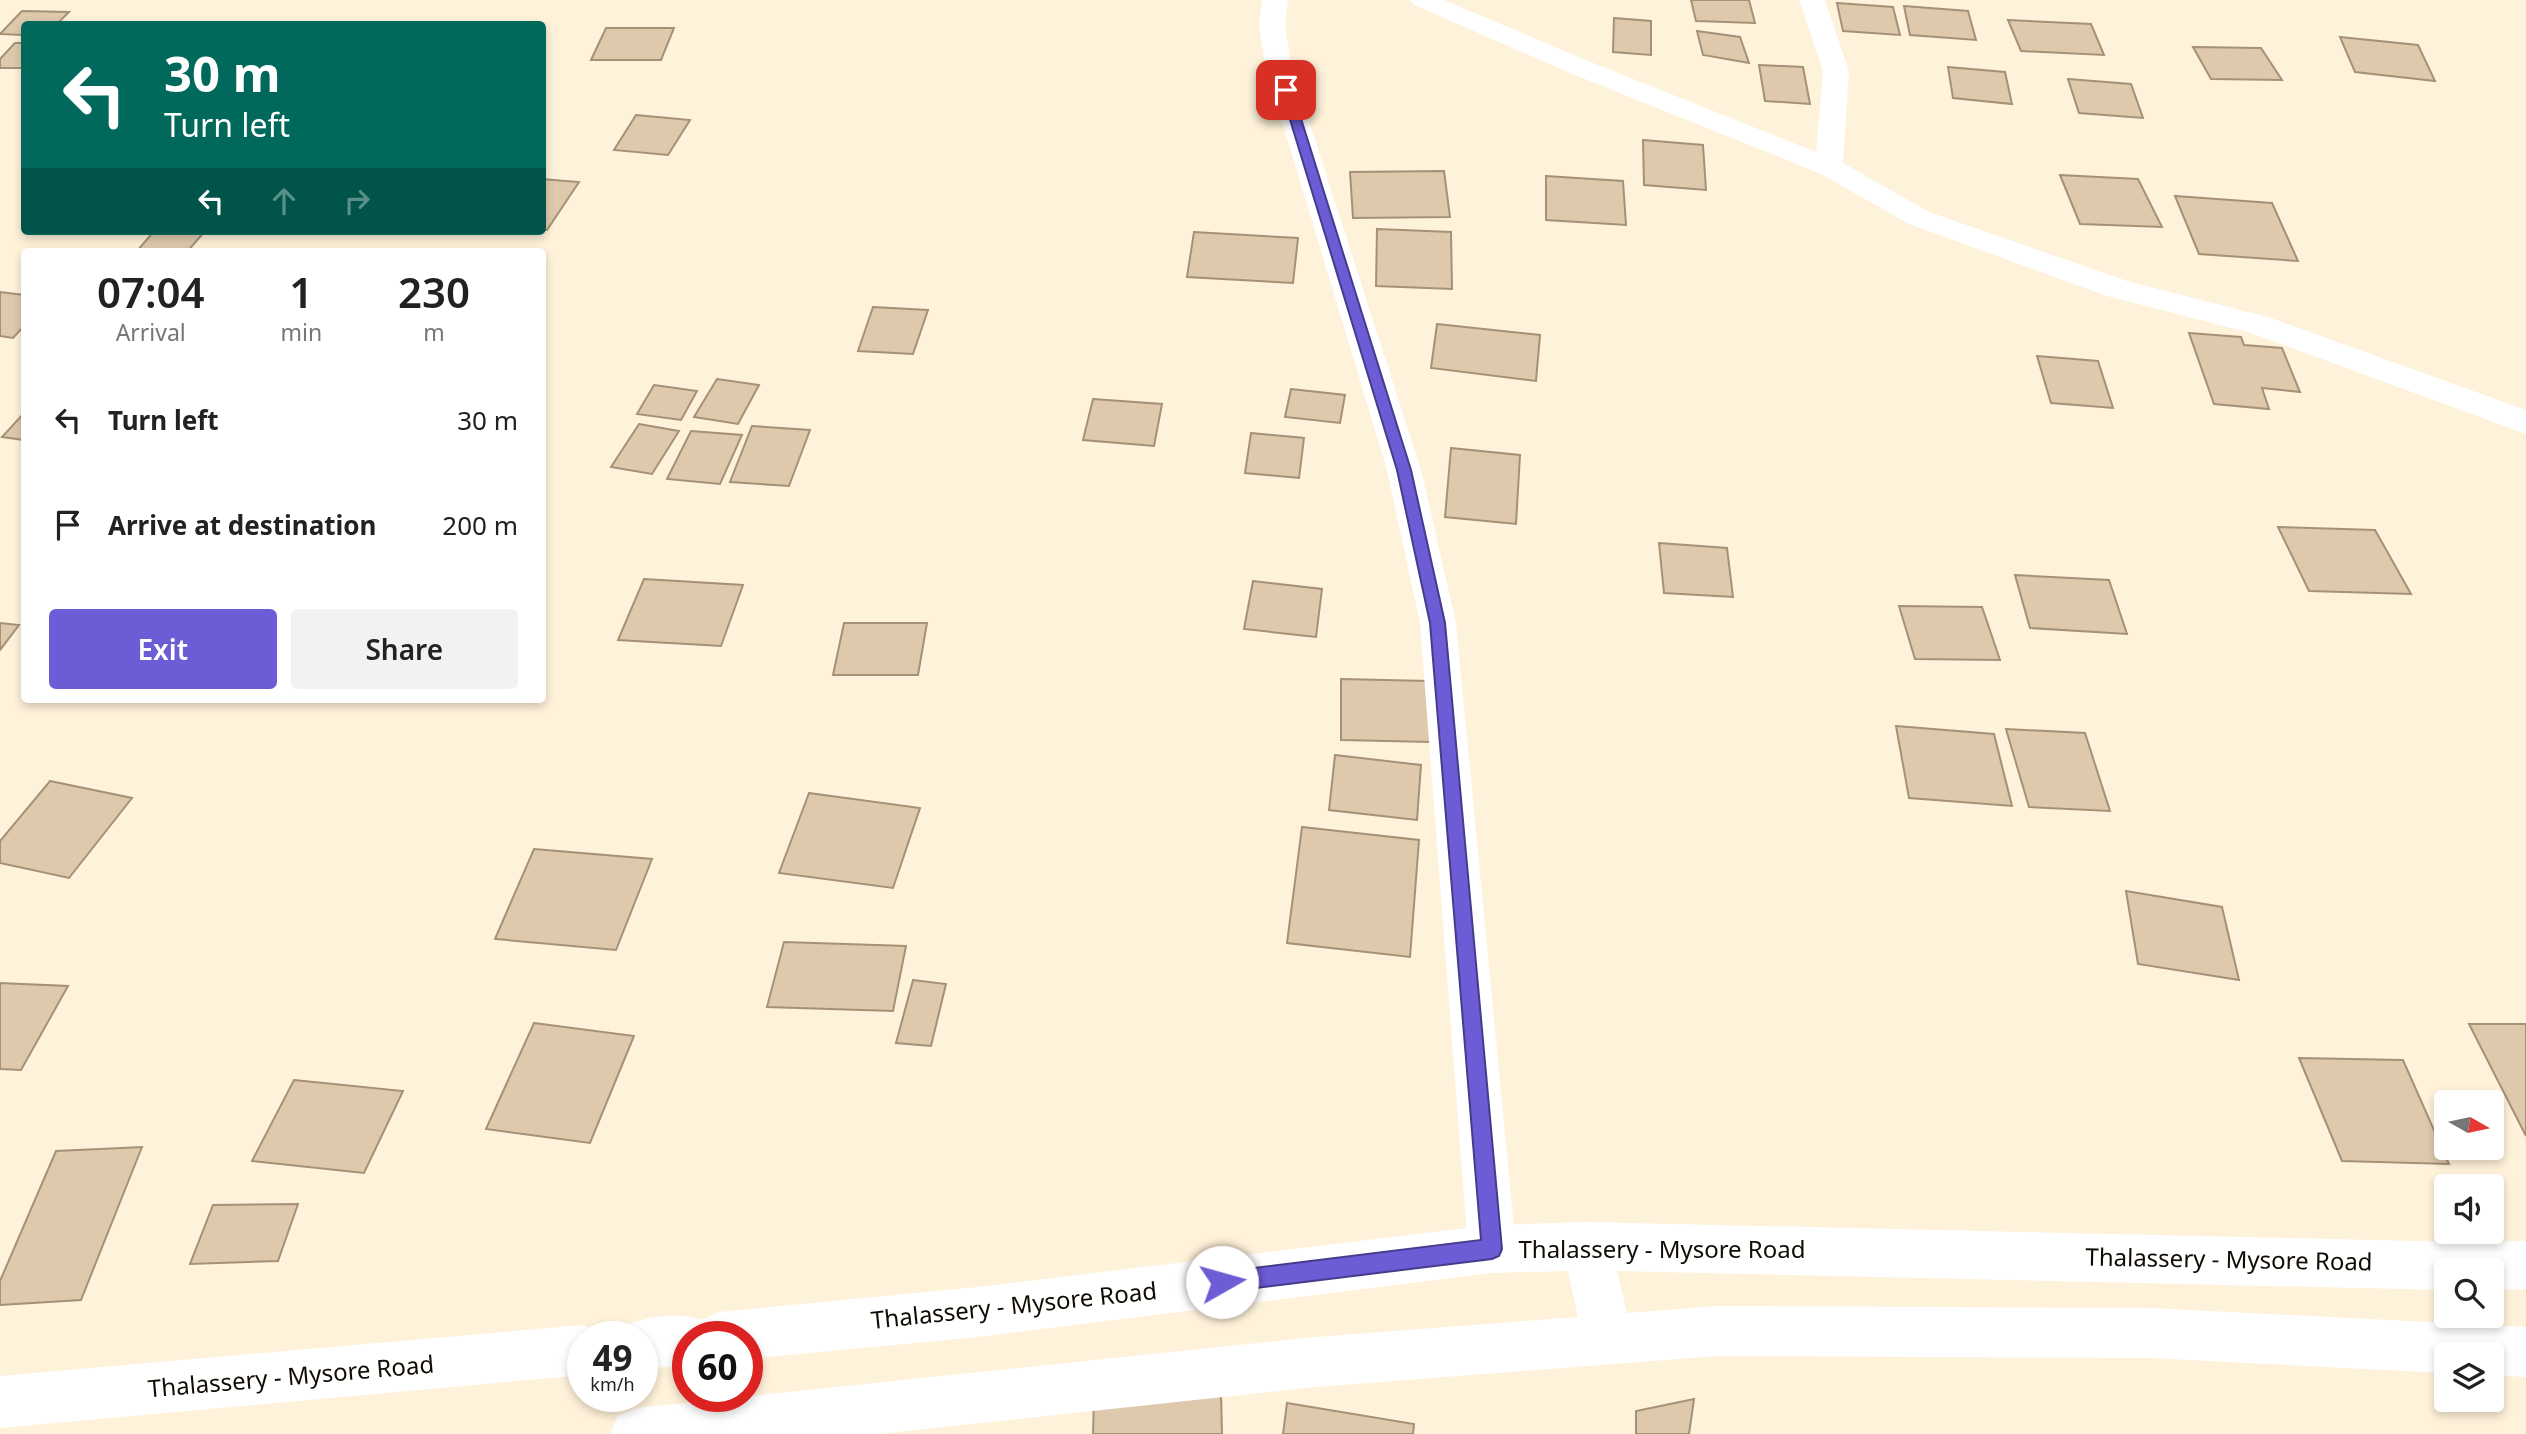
<!DOCTYPE html>
<html lang="en">
<head>
<meta charset="utf-8">
<style>
	body { margin:0; font-family:"Noto Sans",sans-serif; background:#f2f2f2; color:#222; height:100vh; display:flex; flex-direction:column; font-size:26px; white-space:nowrap }
	* { box-sizing:border-box; margin:0 }
	p { font-size:23px; color:#767676 }
	.icon { flex:none; width:38px; height:38px; fill:none; stroke:currentColor; stroke-width:2; stroke-linecap:round; stroke-linejoin:round }
	.map { position:relative; flex:1; overflow:hidden }
	.panel { position:absolute; left:21px; top:248px; width:525px; height:455px; display:flex; flex-direction:column; background:#fff; border-radius:7px; box-shadow:0 4px 10px #0003 }
	.panel>* { flex:none }
	.guide { position:absolute; left:21px; top:21px; width:525px; height:214px; border-radius:7px; box-shadow:0 4px 10px #0003; background:#00695c; color:#fff; overflow:hidden }
	.needle { width:46px; rotate:99deg }
	.tools { position:absolute; left:2434px; top:1090px; display:grid; gap:14px }
	.tools a { display:grid; place-items:center; width:70px; height:70px; border-radius:7px; background:#fff; box-shadow:0 4px 10px #0003; font-size:35px }
	.speed { position:absolute; left:567px; top:1321px; display:flex; gap:14px; font-size:35px; font-weight:700; text-align:center }
	.speed>* { display:grid; place-content:center; width:91px; height:91px; border-radius:50%; background:#fff; box-shadow:0 4px 10px #0003; line-height:1 }
	.speed small { font-size:18px; font-weight:400 }
	.speed .limit { border:10px solid #d22; background:#fff; color:#111 }
	.pin { position:absolute; display:grid; place-items:center; width:60px; height:60px; color:#fff; margin:-30px; border-radius:14px; box-shadow:0 4px 10px #0006 }
	.me { position:absolute; width:77px; margin:-38px; rotate:83deg; stroke-linejoin:round; filter:drop-shadow(0 0 5px #0008) }
	.turn { display:flex; align-items:center; gap:24px; height:147px; padding:0 28px; font-size:32px }
	.turn .icon { width:91px; height:91px; stroke-width:2.5 }
	.turn b { display:block; font-size:49px; line-height:60px }
	.lanes { display:flex; align-items:center; height:66px; padding:0 28px; background:#0003; justify-content:center; gap:35px; direction:ltr }
	.lanes .off { opacity:.35 }
	.eta { display:flex; justify-content:space-evenly; align-items:center; height:119px; text-align:center }
	.eta b { font-size:42px; font-weight:600; line-height:49px }
	.button { display:flex; gap:14px; margin-top:auto; padding:14px 28px }
	.button a { flex:1; height:80px; border-radius:7px; background:#6c5cd6; color:#fff; font-size:28px; font-weight:600; line-height:80px; text-align:center }
	.button a+a { background:#f2f2f2; color:#222 }
	ul { padding:0; list-style:none }
	li { display:flex; align-items:center; gap:21px; height:105px; padding:0 28px }
	li div { flex:1 }
	li b { display:block; font-size:26px }
	li em { font-style:normal }
	.map>svg:first-child { display:block }
</style>
</head>
<body>
<div class="map">
<svg width="2526" height="1434" viewBox="0 0 2526 1434">
	<rect width="100%" height="100%" fill="#fff2da"/>
	<path fill="#dec9ad" stroke="#a59177" stroke-width="2" d="M1691,0H1749L1755,23L1696,21Z
		M1837,3L1893,7L1900,35L1843,31Z
		M1904,6L1968,11L1976,40L1910,35Z
		M22,11L69,12L57,24H24V35L0,34Z
		M1614,18L1651,21V55L1613,52Z
		M2008,20L2091,24L2104,55L2021,51Z
		M606,28H674L661,60H591Z
		M1697,31L1740,37L1749,63L1703,55Z
		M2340,37L2418,45L2435,81L2355,72Z
		M15,43H24V68H0V59Z
		M2193,47L2261,48L2282,80L2211,79Z
		M1759,65L1803,67L1810,104L1765,101Z
		M1948,67L2005,72L2012,104L1953,98Z
		M2068,79L2131,84L2143,118L2079,113Z
		M636,115L690,120L668,155L614,150Z
		M1643,140L1703,145L1706,190L1644,185Z
		M1444,171L1450,217L1353,218L1350,172Z
		M2060,175L2138,179L2162,227L2080,224Z
		M1546,176L1623,181L1626,225L1546,220Z
		M542,179L579,182L547,230H542Z
		M2175,196L2272,203L2298,261L2199,254Z
		M1377,229L1451,232L1452,289L1376,286Z
		M154,231H205L187,252L137,251Z
		M1194,232L1298,238L1293,283L1187,277Z
		M0,292L24,295V326L13,338L0,336Z
		M873,307L928,310L913,354L858,351Z
		M1437,324L1540,335L1536,381L1431,368Z
		M2189,333L2241,337L2244,345L2282,348L2300,392L2262,388L2269,409L2214,404Z
		M2037,356L2098,361L2113,408L2051,403Z
		M717,379L759,385L738,424L694,417Z
		M654,385L697,391L681,420L637,414Z
		M1291,389L1345,395L1340,423L1285,417Z
		M1093,399L1162,404L1154,446L1083,440Z
		M24,413V440L2,437Z
		M639,424L679,431L652,474L611,467Z
		M752,426L810,430L789,486L730,482Z
		M691,431L742,435L720,484L667,479Z
		M1251,433L1304,438L1299,478L1245,473Z
		M1451,448L1520,455L1516,524L1445,517Z
		M2278,527L2375,530L2411,594L2309,591Z
		M1659,543L1727,548L1733,597L1664,593Z
		M2015,575L2109,580L2127,634L2030,628Z
		M644,579L743,585L721,646L618,640Z
		M1253,581L1322,589L1316,637L1244,629Z
		M1899,606L1982,607L2000,660L1915,659Z
		M0,623L19,625L0,650Z
		M844,623H927L918,675H833Z
		M1341,679L1429,681L1431,742L1341,740Z
		M1896,726L1994,734L2012,806L1909,798Z
		M2006,729L2085,733L2110,811L2029,807Z
		M1335,755L1421,765L1417,820L1329,810Z
		M50,781L132,798L69,878L0,863V841Z
		M809,793L920,808L893,888L779,873Z
		M1302,827L1419,840L1410,957L1287,943Z
		M534,849L652,859L616,950L495,939Z
		M2126,891L2222,907L2239,980L2138,964Z
		M784,942L906,946L893,1011L767,1007Z
		M913,980L946,984L931,1046L896,1043Z
		M0,983L68,986L21,1070L0,1069Z
		M534,1023L634,1036L590,1143L486,1129Z
		M2469,1024H2526V1136Z
		M2299,1058L2403,1060L2449,1164L2342,1161Z
		M294,1080L403,1091L364,1173L252,1161Z
		M142,1147L81,1300L0,1305V1281L56,1151Z
		M298,1204L278,1261L190,1264L213,1205Z
		M1221,1393L1222,1434H1093L1094,1398Z
		M1694,1399L1689,1434H1636V1411Z
		M1287,1403L1414,1424L1413,1434H1283Z"/>
	<g fill="none" stroke-linecap="round" stroke-linejoin="round">
		<path fill="#fff" fill-rule="evenodd" d="M1262,0H1288L1285,25L1291,65L1421,470L1456,623L1516,1249L1509,1266L1492,1273L1475,1266L1468,1249L1420,623L1387,470L1265,65L1259,25Z
			M1410,0H1444L1593,63L1816,152L1823,71L1799,0H1825L1849,71L1843,163L1929,212L2127,281L2271,318L2526,410V434L2251,333L2107,296L1909,224L1819,173L1575,75L1414,5Z"/>
		<path fill="#fff" fill-rule="evenodd" d="M1587,1222L2461,1242L2526,1241V1289L2492,1290V1270H2446V1290L1617,1271L1627,1313L1717,1306L2150,1308L2526,1327V1377L2492,1375V1354H2446V1373L2150,1358L1717,1356L1316,1387L879,1434H610L618,1416L636,1408L1316,1337L1578,1317L1568,1271L1492,1273L978,1337L747,1359V1337H688V1365L642,1369V1337H620L624,1326C647,1317 678,1311 701,1320L719,1312L978,1287L1492,1225Z
			M583,1325L601,1332L603,1337H583V1375L0,1428V1376Z"/>
	</g>
	<path fill="#6c5cd6" stroke="#463c8b" stroke-width="2" d="M1286,87L1292,90L1411,470L1445,623L1502,1249L1499,1256L1492,1259L1222,1292L1214,1289L1211,1282L1214,1275L1222,1272L1481,1240L1430,623L1397,470L1281,90Z"/>
	<g text-anchor="middle" stroke-width="6" stroke-linejoin="round" paint-order="stroke">
		<g font-size="24" fill="#110c03" stroke="#fff">
			<text x="1662" y="1258">Thalassery - Mysore Road</text>
			<text transform="translate(2229 1260) rotate(1)" y="8">Thalassery - Mysore Road</text>
			<text transform="translate(1014 1306) rotate(-6)" y="8">Thalassery - Mysore Road</text>
			<text transform="translate(291 1377) rotate(-5)" y="8">Thalassery - Mysore Road</text>
		</g>
	</g>
</svg>
<div class="tools">
<a><svg class="needle" viewBox="-14 -14 28 28"><path d="M0-13l5 13h-10z" fill="#e53935"/><path d="M0 13l5-13h-10z" fill="#767676"/></svg></a>
<a><svg class="icon" aria-label="sound" viewBox="0 0 24 24"><path d="M4 9h4l5-4v14l-5-4H4zM17 9q2 3 0 6"/></svg></a>
<a><svg class="icon" aria-label="search" viewBox="0 0 24 24"><circle cx="10" cy="10" r="6"/><path d="M15 15l6 6"/></svg></a>
<a><svg class="icon" aria-label="layers" viewBox="0 0 24 24"><path d="M12 4l9 5-9 5-9-5zM3 14l9 5 9-5"/></svg></a>
</div>
<div class="speed"><div>49<small>km/h</small></div><div class="limit">60</div></div>
<div class="pin" style="left:1286px;top:90px;background:#d93025"><svg class="icon" aria-label="arrive" viewBox="0 0 24 24"><path d="M6 21V4h12l-3 4 3 4H6"/></svg></div>
<svg class="me" style="left:1222px;top:1282px" viewBox="-20 -20 40 40"><circle r="19" fill="#fff"/><path d="M0-13L10 11 0 6-10 11z" fill="#6c5cd6"/></svg>
<div class="guide">
<div class="turn"><svg class="icon" aria-label="left" viewBox="0 0 24 24"><path d="M17 20v-9H6M10 6l-5 5 5 5"/></svg><div><b>30 m</b>Turn left</div></div>
<div class="lanes"><svg class="icon" aria-label="left" viewBox="0 0 24 24"><path d="M17 20v-9H6M10 6l-5 5 5 5"/></svg><svg class="icon off" aria-label="ahead" viewBox="0 0 24 24"><path d="M12 20V5M6 11l6-6 6 6"/></svg><svg class="icon off" aria-label="right" viewBox="0 0 24 24"><path d="M7 20v-9h11M14 6l5 5-5 5"/></svg></div>
</div>
<section class="panel">
<div class="eta">
<div><b>07:04</b><p>Arrival</p></div>
<div><b>1</b><p>min</p></div>
<div><b>230</b><p>m</p></div>
</div>
<ul>
<li><svg class="icon" aria-label="left" viewBox="0 0 24 24"><path d="M17 20v-9H6M10 6l-5 5 5 5"/></svg><div><b>Turn left</b></div><em>30 m</em></li>
<li><svg class="icon" aria-label="arrive" viewBox="0 0 24 24"><path d="M6 21V4h12l-3 4 3 4H6"/></svg><div><b>Arrive at destination</b></div><em>200 m</em></li>
</ul>
<div class="button"><a>Exit</a><a>Share</a></div>
</section>
</div>
</body>
</html>
